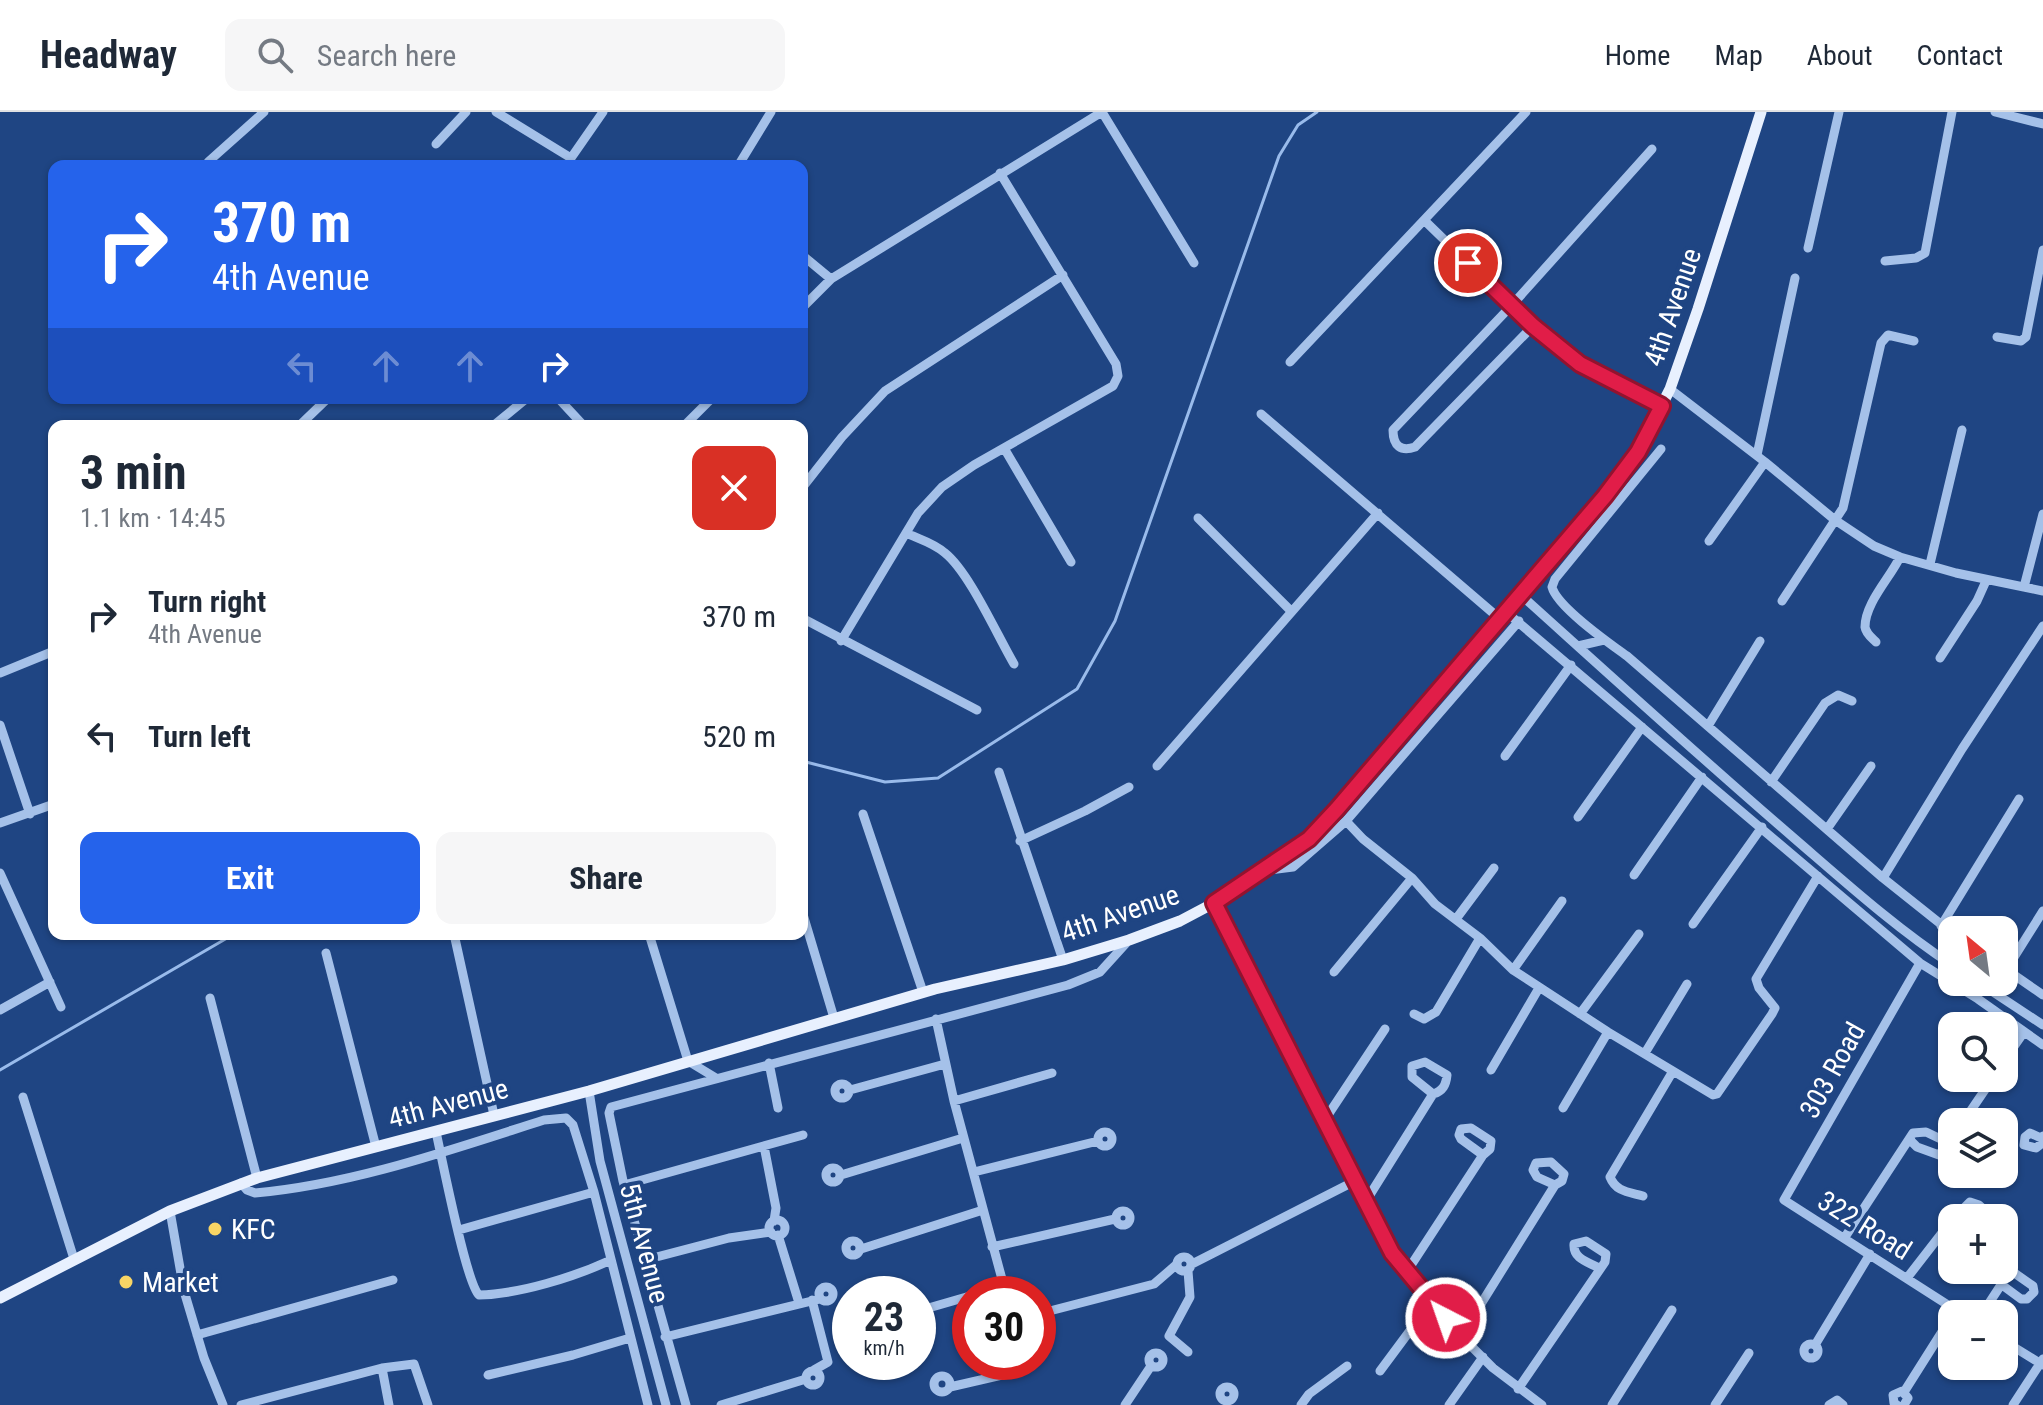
<!DOCTYPE html>
<html lang="en">
<head>
<meta charset="utf-8">
<style>
	body { margin:0; font-family:"Roboto Condensed",sans-serif; background:#f6f6f7; color:#1f2937; height:100vh; display:flex; flex-direction:column; font-size:30px; white-space:nowrap }
	* { box-sizing:border-box; margin:0 }
	p { font-size:26px; color:#747a83 }
	.icon { flex:none; width:44px; height:44px; fill:none; stroke:currentColor; stroke-width:2; stroke-linecap:round; stroke-linejoin:round }
	.map { position:relative; flex:1; overflow:hidden }
	.details { position:absolute; left:48px; top:308px; width:760px; height:520px; display:flex; flex-direction:column; background:#fff; border-radius:16px; box-shadow:0 2px 6px #0004 }
	.details>* { flex:none }
	.top-card { position:absolute; left:48px; top:48px; width:760px; height:244px; border-radius:16px; box-shadow:0 2px 6px #0004; background:#2563eb; color:#fff; overflow:hidden }
	.needle { width:52px; rotate:331deg }
	.buttons { position:absolute; left:1938px; top:804px; display:grid; gap:16px }
	.buttons a { display:grid; place-items:center; width:80px; height:80px; border-radius:16px; background:#fff; box-shadow:0 2px 6px #0004; font-size:40px }
	.speed { position:absolute; left:832px; top:1164px; display:flex; gap:16px; font-size:40px; font-weight:700; text-align:center }
	.speed>* { display:grid; place-content:center; width:104px; height:104px; border-radius:50%; background:#fff; box-shadow:0 2px 6px #0004; line-height:1 }
	.speed small { font-size:20px; font-weight:400 }
	.speed .limit { border:12px solid #d22; background:#fff; color:#111 }
	.pin { position:absolute; display:grid; place-items:center; width:68px; height:68px; color:#fff; margin:-34px; border:4px solid #fff; border-radius:50%; box-shadow:0 2px 8px #0007 }
	.me { position:absolute; width:88px; margin:-44px; rotate:319deg; stroke-linejoin:round; filter:drop-shadow(0 0 6px #0008) }
	.turn { display:flex; align-items:center; gap:28px; height:168px; padding:0 32px; font-size:36px }
	.turn .icon { width:104px; height:104px; stroke-width:2.5 }
	.turn b { display:block; font-size:56px; line-height:68px }
	.lanes { display:flex; align-items:center; height:76px; padding:0 32px; background:#0003; justify-content:center; gap:40px; direction:ltr }
	.lanes .off { opacity:.35 }
	.round { display:grid; place-items:center; flex:none; width:84px; height:84px; border-radius:16px; background:#f6f6f7 }
	.headline { display:flex; align-items:center; justify-content:space-between; height:136px; padding:0 32px }
	h1 { font-size:48px; font-weight:700; line-height:60px }
	.button { display:flex; gap:16px; margin-top:auto; padding:16px 32px }
	.button a { flex:1; height:92px; border-radius:16px; background:#2563eb; color:#fff; font-size:32px; font-weight:700; line-height:92px; text-align:center }
	.button a+a { background:#f6f6f7; color:#1f2937 }
	ul { padding:0; list-style:none }
	li { display:flex; align-items:center; gap:24px; height:120px; padding:0 32px }
	li div { flex:1 }
	li b { display:block; font-size:30px }
	li em { font-style:normal }
	header { display:flex; align-items:center; gap:48px; box-sizing:border-box; height:112px; padding:0 40px; background:#fff; border-bottom:2px solid #e0e1e3 }
	header strong { font-size:38px }
	nav { display:flex; gap:44px; margin-inline-start:auto; font-size:28px }
	.search { width:560px; height:72px; background:#f6f6f7; display:flex; align-items:center; gap:20px; box-sizing:border-box; padding:0 28px; border-radius:16px; color:#747a83; font-size:30px }
	.map>svg:first-child { display:block }
</style>
</head>
<body>
<header>
<strong>Headway</strong>
<div class="search"><svg class="icon" aria-label="search" viewBox="0 0 24 24"><circle cx="10" cy="10" r="6"/><path d="M15 15l6 6"/></svg>Search here</div>
<nav><a>Home</a><a>Map</a><a>About</a><a>Contact</a></nav>
</header>
<div class="map">
<svg width="2043" height="1293" viewBox="0 0 2043 1293">
	<rect width="100%" height="100%" fill="#1f4583"/>
	<g fill="none" stroke-linecap="round" stroke-linejoin="round">
		<path stroke="#99bbeb" stroke-width="3" d="M802,649L885,670L938,666L1077,577L1115,509L1279,44L1298,13L1317,0
			M0,958L234,822"/>
		<path stroke="#a5c1e9" stroke-width="9" d="M496,0L571,46
			M1102,0L1194,151
			M1995,0L2043,12
			M436,32L466,0
			M208,50L264,0
			M569,54L571,46L603,0
			M738,54L771,0
			M1425,109L1533,214L1580,252L1662,294
			M1808,136L1839,0
			M802,143L831,167
			M1885,149L1916,146L1925,141L1952,0
			M802,196L831,167L1102,0
			M1533,214L1415,335C1401,340 1393,334 1393,318L1512,193L1652,37
			M1997,225L2021,229L2026,225L2043,138
			M1290,250L1526,0
			M1670,277L1765,350L1835,408L1874,434L1900,445L1956,461L2043,479
			M558,286L584,314
			M1261,302L1500,507
			M299,314L328,286
			M493,314L527,286
			M684,314L712,286
			M1004,336L1071,450
			M1661,337L1555,467L1552,475C1557,495 1609,531 1627,544L1883,766L1952,821
			M1757,343L1795,166
			M802,376L842,325L885,279L1063,163
			M1198,406L1291,499
			M906,421C919,427 934,431 945,441C969,460 997,523 1014,552
			M1709,429L1765,350
			M1930,452L1962,318
			M2024,475L2043,402
			M1521,483C1612,565 1702,647 1795,727C1846,771 1896,816 1952,853
			M1782,489L1843,396L1881,231L1888,223L1914,229
			M1506,500L1920,851L1978,887L2043,933
			M802,506L977,598
			M841,529L918,401L942,375L974,353L1113,274L1118,264L1116,252L1000,61
			M1876,530C1872,526 1866,522 1865,515C1865,491 1890,466 1900,445
			M1578,534L1604,528
			M1940,546L1977,489L1986,469
			M0,561L54,539
			M0,613L30,702
			M1708,614L1760,529
			M1505,644L1571,553
			M1157,654L1378,401
			M999,660L1063,848
			M1771,670L1825,591L1838,583L1852,589
			M863,702L923,880
			M1578,705L1642,615
			M1346,709L1363,727L1412,766L1435,792L1480,826L1513,858L1608,920L1713,983L1717,982L1772,902L1775,896L1759,876L1756,867L1818,764
			M0,711L54,692
			M1827,717L1871,654
			M1020,729L1085,699L1129,675
			M1263,759L1293,755L1346,709L1519,509
			M0,761L61,895
			M1634,763L1702,665
			M1883,766L1962,637L2043,514
			M1214,791L1392,1141L1461,1224L1493,1256L1542,1293
			M802,799L834,906
			M1456,807L1494,756
			M1693,812L1762,715
			M1941,814L2019,687
			M454,822L494,1003
			M649,822L688,949L716,966
			M326,841L376,1035
			M1920,851L1784,1088L1962,1202
			M2004,856L2043,883
			M1513,858L1562,789
			M2006,858L2043,799
			M1334,860L1412,766
			M1978,870L2043,913
			M210,886L257,1066
			M0,898L50,870
			M1414,902L1424,907L1436,900L1480,826
			M1580,902L1639,822
			M936,907L954,989L1006,1182
			M1645,941L1687,872
			M2004,949L2024,920
			M769,951L778,996
			M1491,958L1539,876
			M835 979a7 7 0 1 1 14 0a7 7 0 1 1-14 0Z
			M850,978L945,952
			M589,979L600,1049L666,1293
			M23,985L74,1147
			M954,989L1052,961
			M1563,996L1608,920
			M1324,1009L1385,917
			M1963,1010L1993,966
			M1098 1027a7 7 0 1 1 14 0a7 7 0 1 1-14 0Z
			M436,1020C442,1046 466,1171 479,1183C520,1182 574,1165 611,1148
			M2041,1026L2030,1021L2025,1025L2024,1033L2036,1036L2041,1032L2043,1024
			M1909,1027L1917,1035L1939,1043L1952,1027
			M764,1034L776,1096L774,1109
			M826 1063a7 7 0 1 1 14 0a7 7 0 1 1-14 0Z
			M974,1060L1098,1029
			M841,1063L963,1026
			M241,1071L247,1078L255,1081C354,1072 450,1038 544,1008L566,1006L573,1013L594,1080L648,1293
			M624,1073L803,1023
			M1643,1084C1629,1080 1616,1080 1610,1065L1673,959
			M1366,1089L1433,982C1443,979 1446,973 1447,963L1425,950L1412,954V965L1433,982
			M1116 1106a7 7 0 1 1 14 0a7 7 0 1 1-14 0Z
			M170,1099L184,1179L204,1246L223,1293
			M1954,1106L1970,1090L1979,1093L1990,1103L1989,1106
			M769 1116a8 8 0 1 1 16 0a8 8 0 1 1-16 0Z
			M459,1118L594,1080
			M778,1123L799,1191
			M1845,1125L1913,1021L1926,1020L1949,1031
			M846 1136a7 7 0 1 1 14 0a7 7 0 1 1-14 0Z
			M992,1135L1115,1107
			M861,1137L983,1098
			M1177 1152a7 7 0 1 1 14 0a7 7 0 1 1-14 0Z
			M645,1148L729,1126L771,1120
			M1192,1152L1355,1069
			M1188,1159L1190,1185L1169,1224L1188,1240
			M1406,1161L1483,1043L1490,1037L1491,1029L1471,1016L1461,1017L1459,1023L1461,1027L1483,1043
			M1907,1166L1952,1108
			M819 1182a7 7 0 1 1 14 0a7 7 0 1 1-14 0Z
			M978,1182L1004,1175
			M812,1188L828,1250L814,1258
			M918,1199L970,1184
			M1038,1202L1154,1172L1176,1153
			M1982,1202L2008,1162L2013,1160L2033,1174L2034,1180L2027,1187H2021L2002,1173
			M197,1223L393,1168
			M1461,1224L1555,1073L1562,1069L1564,1062L1551,1050L1536,1051L1533,1058L1537,1065L1555,1073
			M665,1225L820,1187
			M2004,1229L2043,1253
			M1804 1239a7 7 0 1 1 14 0a7 7 0 1 1-14 0Z
			M1815,1233L1870,1142
			M1149 1248a7 7 0 1 1 14 0a7 7 0 1 1-14 0Z
			M382,1256L389,1293
			M806 1266a7 7 0 1 1 14 0a7 7 0 1 1-14 0Z
			M1380,1259L1432,1189
			M488,1263L573,1243L630,1226
			M934 1272a8 8 0 1 1 16 0a8 8 0 1 1-16 0Z
			M1220 1282a7 7 0 1 1 14 0a7 7 0 1 1-14 0Z
			M950,1275L1024,1258L1023,1250
			M1518,1277L1605,1150L1606,1142L1586,1129L1574,1132C1573,1147 1588,1150 1599,1156
			M1904,1280L1952,1204
			M241,1293L382,1256L414,1252L428,1293
			M686,1293L623,1069L609,1001L611,995L1068,873L1100,860L1129,828
			M721,1293L806,1267
			M1125,1293L1151,1254
			M1301,1293L1309,1282L1347,1254
			M1449,1293L1483,1245
			M1612,1293L1672,1198
			M1715,1293L1749,1241
			M1829,1293L1837,1288L1843,1293
			M1897,1293L1894,1291L1893,1283L1902,1279L1908,1286L1904,1293
			M2013,1293L2043,1247"/>
		<path stroke="#e8f0fe" stroke-width="11" d="M0,1186L170,1099L257,1066L589,979L935,877L1063,848L1129,828L1180,809L1214,791L1309,727L1521,483L1605,384L1638,340L1670,277L1698,197L1761,0"/>
	</g>
	<g fill="none" stroke-linecap="round" stroke-linejoin="round">
		<defs>
			<path id="route" d="M1446,1206L1392,1141L1214,791L1309,727L1337,697L1605,384L1638,340L1662,294L1580,252L1533,214L1468,151"/>
		</defs>
		<use href="#route" stroke="#92132f" stroke-width="20"/>
		<use href="#route" stroke="#e11d48" stroke-width="14"/>
	</g>
	<g fill="#f8d565" stroke="#1f4583" stroke-width="3">
		<circle cx="215" cy="1117" r="8"/>
		<circle cx="126" cy="1170" r="8"/>
	</g>
	<g text-anchor="middle" stroke-width="8" stroke-linejoin="round" paint-order="stroke">
		<g font-size="28" fill="#fff" stroke="#1f4583">
			<text transform="translate(1672 195) rotate(-71)" y="10">4th Avenue</text>
			<text transform="translate(1120 801) rotate(-19)" y="10">4th Avenue</text>
			<text transform="translate(1832 958) rotate(-61)" y="10">303 Road</text>
			<text transform="translate(448 991) rotate(-15)" y="10">4th Avenue</text>
			<text transform="translate(1865 1113) rotate(32)" y="10">322 Road</text>
			<text transform="translate(645 1131) rotate(75)" y="10">5th Avenue</text>
		</g>
		<g font-size="28" fill="#fff" stroke="#1f4583" text-anchor="start">
			<text x="231" y="1127">KFC</text>
			<text x="142" y="1180">Market</text>
		</g>
	</g>
</svg>
<div class="buttons">
<a><svg class="needle" viewBox="-14 -14 28 28"><path d="M0-13l5 13h-10z" fill="#e53935"/><path d="M0 13l5-13h-10z" fill="#747a83"/></svg></a>
<a><svg class="icon" aria-label="search" viewBox="0 0 24 24"><circle cx="10" cy="10" r="6"/><path d="M15 15l6 6"/></svg></a>
<a><svg class="icon" aria-label="layers" viewBox="0 0 24 24"><path d="M12 4l9 5-9 5-9-5zM3 14l9 5 9-5"/></svg></a>
<a>+</a>
<a>−</a>
</div>
<div class="speed"><div>23<small>km/h</small></div><div class="limit">30</div></div>
<div class="pin" style="left:1468px;top:151px;background:#d93025"><svg class="icon" aria-label="arrive" viewBox="0 0 24 24"><path d="M6 21V4h12l-3 4 3 4H6"/></svg></div>
<svg class="me" style="left:1446px;top:1206px" viewBox="-20 -20 40 40"><circle r="17" fill="#e11d48" stroke="#fff" stroke-width="3"/><path d="M0-11L8 9 0 5-8 9z" fill="#fff"/></svg>
<div class="top-card">
<div class="turn"><svg class="icon" aria-label="right" viewBox="0 0 24 24"><path d="M7 20v-9h11M14 6l5 5-5 5"/></svg><div><b>370 m</b>4th Avenue</div></div>
<div class="lanes"><svg class="icon off" aria-label="left" viewBox="0 0 24 24"><path d="M17 20v-9H6M10 6l-5 5 5 5"/></svg><svg class="icon off" aria-label="ahead" viewBox="0 0 24 24"><path d="M12 20V5M6 11l6-6 6 6"/></svg><svg class="icon off" aria-label="ahead" viewBox="0 0 24 24"><path d="M12 20V5M6 11l6-6 6 6"/></svg><svg class="icon" aria-label="right" viewBox="0 0 24 24"><path d="M7 20v-9h11M14 6l5 5-5 5"/></svg></div>
</div>
<section class="details">
<div class="headline"><div><h1>3 min</h1><p>1.1 km · 14:45</p></div><a class="round" style="background:#d93025;color:#fff"><svg class="icon" aria-label="close" viewBox="0 0 24 24"><path d="M6 6l12 12M18 6L6 18"/></svg></a></div>
<ul>
<li><svg class="icon" aria-label="right" viewBox="0 0 24 24"><path d="M7 20v-9h11M14 6l5 5-5 5"/></svg><div><b>Turn right</b><p>4th Avenue</p></div><em>370 m</em></li>
<li><svg class="icon" aria-label="left" viewBox="0 0 24 24"><path d="M17 20v-9H6M10 6l-5 5 5 5"/></svg><div><b>Turn left</b></div><em>520 m</em></li>
</ul>
<div class="button"><a>Exit</a><a>Share</a></div>
</section>
</div>
</body>
</html>
